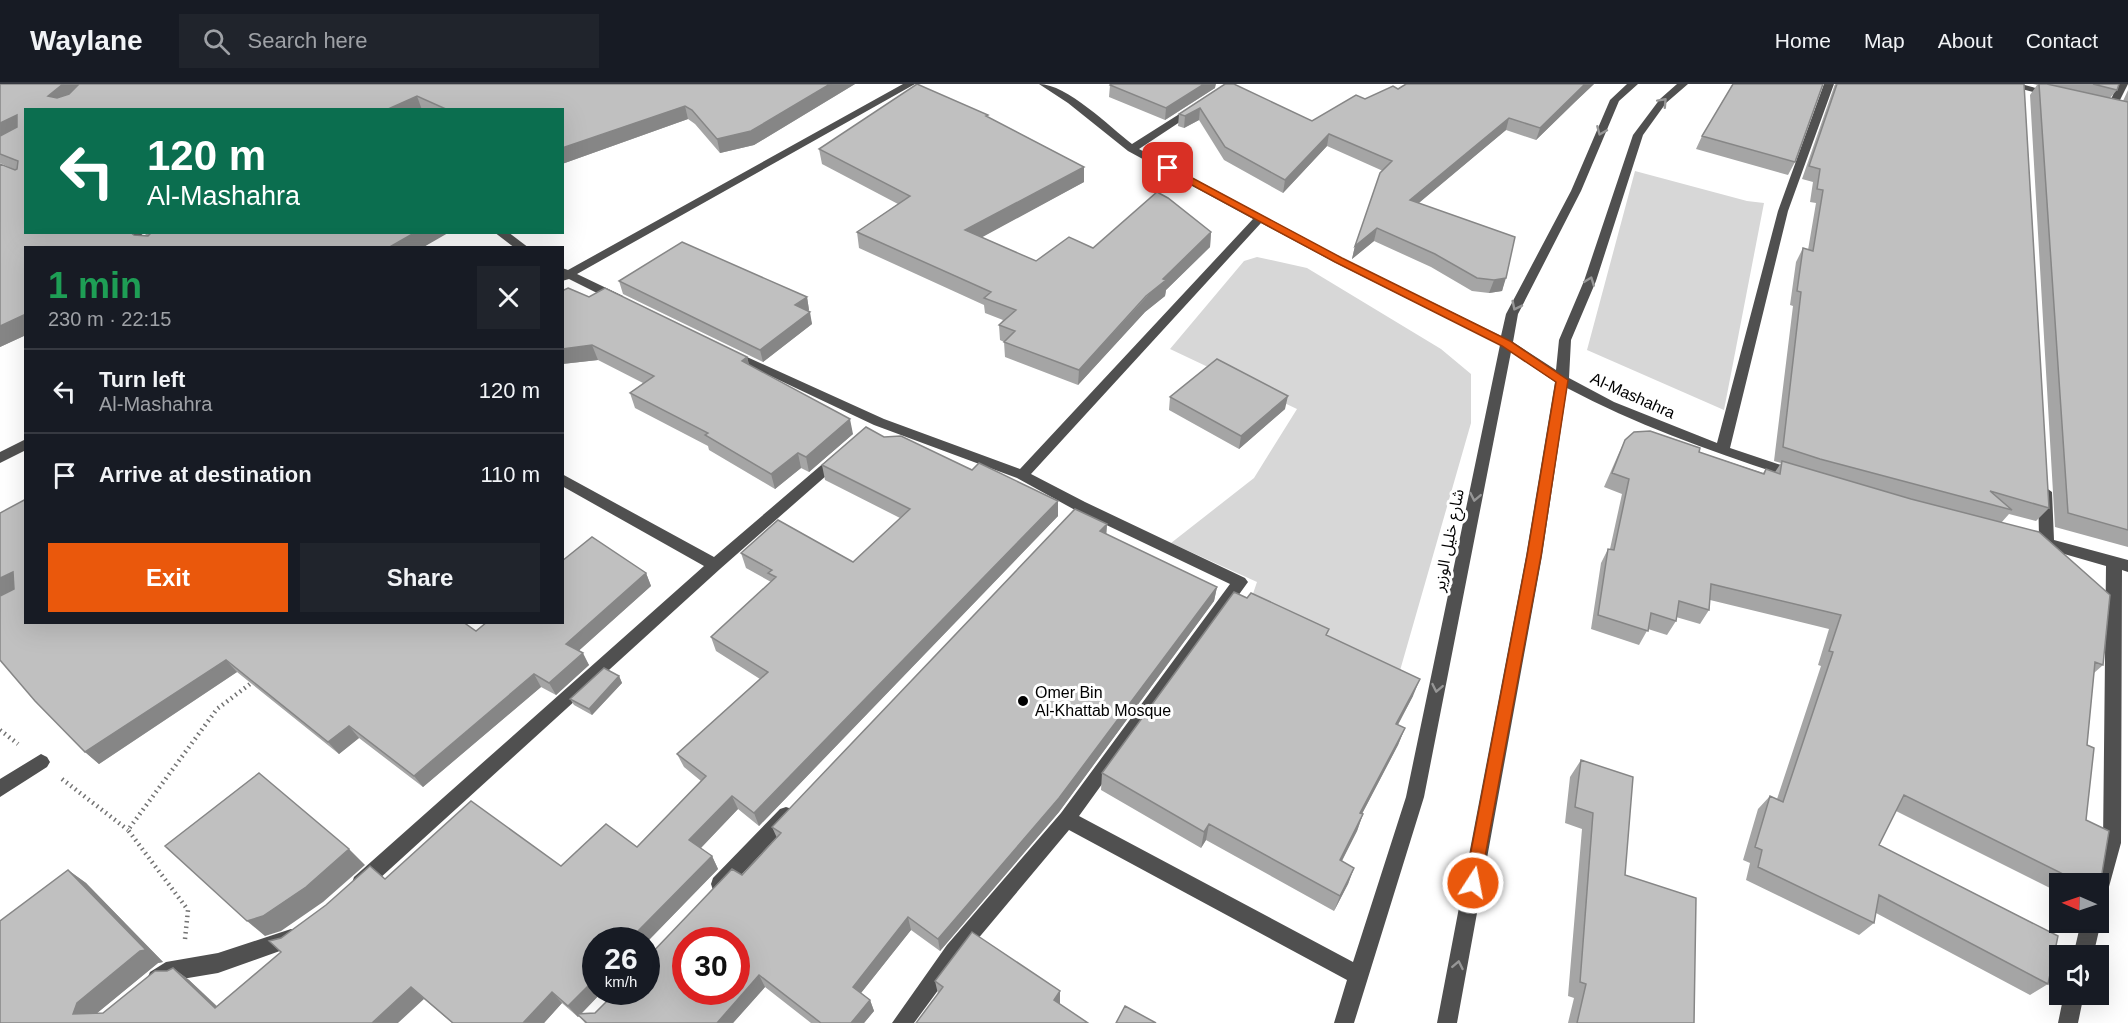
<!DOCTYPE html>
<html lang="en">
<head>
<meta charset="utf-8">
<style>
	body { margin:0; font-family:Arial,"Noto Sans Arabic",sans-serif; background:#20242c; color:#f1f3f6; height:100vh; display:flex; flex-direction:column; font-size:22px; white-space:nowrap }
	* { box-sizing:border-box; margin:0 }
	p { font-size:20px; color:#9ea1a6 }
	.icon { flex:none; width:33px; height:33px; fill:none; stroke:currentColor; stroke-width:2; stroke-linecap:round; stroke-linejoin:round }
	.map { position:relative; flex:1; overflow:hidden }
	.details { position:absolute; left:24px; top:162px; width:540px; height:378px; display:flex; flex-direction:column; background:#171b24; border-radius:0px; box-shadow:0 6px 24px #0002 }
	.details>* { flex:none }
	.top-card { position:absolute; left:24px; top:24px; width:540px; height:126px; border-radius:0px; box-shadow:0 6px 24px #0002; background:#0b6e4f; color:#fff; overflow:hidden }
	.needle { width:39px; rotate:272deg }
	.fabs { position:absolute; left:2049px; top:789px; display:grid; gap:12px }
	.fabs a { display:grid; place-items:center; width:60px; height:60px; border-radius:0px; background:#171b24; box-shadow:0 6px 24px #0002; font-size:30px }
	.speed { position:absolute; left:582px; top:843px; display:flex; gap:12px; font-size:30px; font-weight:700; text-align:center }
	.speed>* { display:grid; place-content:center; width:78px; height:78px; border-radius:50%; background:#171b24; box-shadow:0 6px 24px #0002; line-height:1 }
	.speed small { font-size:15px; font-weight:400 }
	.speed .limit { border:9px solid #d22; background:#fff; color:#111 }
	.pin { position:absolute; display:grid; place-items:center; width:51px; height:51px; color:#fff; margin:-26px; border-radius:12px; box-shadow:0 3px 9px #0006 }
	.me { position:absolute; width:66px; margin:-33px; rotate:11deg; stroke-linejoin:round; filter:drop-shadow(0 0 4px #0008) }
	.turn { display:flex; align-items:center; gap:21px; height:126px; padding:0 24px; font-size:27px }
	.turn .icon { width:78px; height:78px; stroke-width:2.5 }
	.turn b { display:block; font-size:42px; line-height:51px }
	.round { display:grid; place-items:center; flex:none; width:63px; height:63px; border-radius:0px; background:#20242c }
	.headline { display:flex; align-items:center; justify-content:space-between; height:102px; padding:0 24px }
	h1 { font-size:36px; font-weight:700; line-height:45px; color:#1e9e55 }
	.primary-button { display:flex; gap:12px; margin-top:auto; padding:12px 24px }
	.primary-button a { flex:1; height:69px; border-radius:0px; background:#ea580c; color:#fff; font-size:24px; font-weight:700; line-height:69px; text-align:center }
	.primary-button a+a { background:#20242c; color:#f1f3f6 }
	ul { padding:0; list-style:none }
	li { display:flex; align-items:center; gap:18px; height:84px; padding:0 24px; border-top:2px solid #363941 }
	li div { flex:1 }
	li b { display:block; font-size:22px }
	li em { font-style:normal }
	header { display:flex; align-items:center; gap:36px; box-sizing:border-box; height:84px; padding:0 30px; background:#171b24; border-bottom:2px solid #363941 }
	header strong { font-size:28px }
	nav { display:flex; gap:33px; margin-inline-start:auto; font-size:21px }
	.search { width:420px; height:54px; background:#20242c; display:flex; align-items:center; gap:15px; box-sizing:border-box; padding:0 21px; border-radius:0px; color:#9ea1a6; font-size:22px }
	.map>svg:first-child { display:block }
</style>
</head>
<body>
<header>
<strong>Waylane</strong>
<div class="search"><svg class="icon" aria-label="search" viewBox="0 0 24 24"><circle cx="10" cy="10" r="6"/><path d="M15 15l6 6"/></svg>Search here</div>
<nav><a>Home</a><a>Map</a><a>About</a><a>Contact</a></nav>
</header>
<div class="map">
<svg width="2128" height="939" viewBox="0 0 2128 939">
	<rect width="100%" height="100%" fill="#fff"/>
	<path fill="#d7d7d7" d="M1635,87L1747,117L1764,119L1724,326L1587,266Z
		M1257,173L1307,184L1441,265L1471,290V339L1395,604L1247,527L1257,498L1171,459L1254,394L1297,325L1170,265L1244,177Z"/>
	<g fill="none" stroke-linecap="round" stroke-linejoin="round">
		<path stroke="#727272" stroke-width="4.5" stroke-dasharray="1.5 4" stroke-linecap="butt" d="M0,646L18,660
			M62,695L128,746
			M185,855L188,826L128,746L217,625L254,597"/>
		<path fill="#505050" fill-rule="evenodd" d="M903,0H915L577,190L623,212V218H615L569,195L562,197V184L568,186Z
			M1039,0C1067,0 1110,43 1132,60L1192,22H1198V26L1139,65L1342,174L1501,252L1506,230L1571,107L1610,16L1627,0H1638L1619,17L1581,107L1518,230L1513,258L1556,286L1559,256L1584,197L1633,51L1660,15L1677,0H1688L1666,19L1643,51L1596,197L1571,256L1569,294L1614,318L1717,359L1778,127L1824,0H1834L1788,127L1730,364L1802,388L1804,391L1802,394H1792C1716,369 1638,342 1567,304L1542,472L1457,939H1437L1526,472L1555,298L1511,268L1424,713L1354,939H1334L1347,896L1069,746L961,875L914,939H892L947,861L1061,729L1230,500L1075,426L1017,394L874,341L726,271L728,268H736L884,335L1020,385L1253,135L1128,67L1068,19ZM1261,139L1334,178L1500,261L1406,713L1353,878L1079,732L1248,498L1245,494L1085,418L1031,390Z
			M2003,0H2021L2057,10L2052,13Z
			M2118,0H2128L2115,26H2109L2107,24Z
			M126,148H139L158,164H145Z
			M494,148H508L529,164H515Z
			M26,355V366L0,379V368Z
			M838,369L845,374L843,377L720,485L368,805L361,808L354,805L352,799L354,793L704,482L562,402V390L714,473L833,371Z
			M2045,403L2052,408L2054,456L2128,476V488L2122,486L2121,759L2107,810L2105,816L2098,819V800H2091L2103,759L2106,482L2029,460L2027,456L2029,452H2039L2038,408Z
			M41,670L47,673L50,678L47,683L0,713V695Z
			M786,723L792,725L795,731L792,737L727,806L720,809L713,806L711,800L713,794L780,725Z
			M2098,833L2101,838L2093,872H2073L2081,838H2098Z
			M291,845L298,847L301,854L298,861L291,863L218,889L170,897L157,905L150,902L147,895L150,888L166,878L218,869Z
			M2064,910H2084L2078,939H2058Z"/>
	</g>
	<path fill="#a5a5a5" d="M0,0H855L754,61L720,69L695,40L688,35L562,80V26H26V148L147,152L143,148H447L448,149L26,164V251L0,263V80L15,86L0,79Z
		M1225,0L1312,37L1365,15L1398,5L1406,0H1594L1576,17L1536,56L1506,46L1418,119L1515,153L1502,207L1489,209L1472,207L1431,183L1374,157L1352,175L1355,162L1383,87L1327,62L1283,109L1224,76L1199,36L1184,44L1178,42L1179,30Z
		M1835,0H2024L2049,424L2036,437L2009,430L2001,439L2039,448L2110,511L2103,581L2094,589L2087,661L2094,664L2086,736L2109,747L2099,807L2098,808V800H2060V809L1896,727L1879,761L2058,852L2048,900L2030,911L1876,829L1874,839L1859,851L1746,796L1750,779L1743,776L1758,725L1770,712L1777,715L1821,582L1818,581L1829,545L1710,516L1709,526L1700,540L1676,533V537L1667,551L1648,545L1639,561L1591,545L1601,479L1608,465H1610L1622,410L1604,403L1618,371L1625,356L1634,348L1650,347L1700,364L1699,368L1763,389L1766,385L1775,388L1781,379L1774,377L1793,222L1790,221L1796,178L1803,164L1808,166L1816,119L1810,118L1813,98L1802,95Z
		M2033,0H2119L2117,6L2110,14L2123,17L2128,6V463L2055,443L2030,11L2037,1Z
		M1110,1L1215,4L1165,36L1109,13Z
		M988,33L1084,83V98L981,153L1036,177L1093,164L1211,148L1210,163L1166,206L1165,212L1145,228L1078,301L1005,273L1004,258L1000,256L999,241L1003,236L985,229L984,221L859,164L857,148L898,120L822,80L819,65Z
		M1702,52L1795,78L1788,91L1696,65Z
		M619,197L807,213L809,226L808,227L812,240L763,278L623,210Z
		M589,213L747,273L749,281L853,350L809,388L801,384L775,405L709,366L708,362L635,324L630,309L643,299L598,276L562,280Z
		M1170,313L1285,325L1239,365L1169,326Z
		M884,353L1058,417V432L759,742L738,725L701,764L712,772L718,785L646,859V856H596V908H602L581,930L595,929L742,791L777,754L772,743L1107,440L1106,450L1217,503L1214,517L1059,728L940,867L911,846L861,909L870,916L874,927L864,939H811L765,903L733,939H585L579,932L578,933L562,919L544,939H452L424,915L0,939L68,786L86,799L163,878L158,879L97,929H103L173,884L189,896L217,922L281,868V854L385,795L561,782L637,763L701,697L684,683L677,670L760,595L716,567L711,553L771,498L746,484L741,469L853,478L900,434L825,396L822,381Z
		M646,489L651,502L579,566L589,581L556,611L541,603L423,703L359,654L339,670L237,588L99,680L85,668L26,538L476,547Z
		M1327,552L1413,612L1398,641L1405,644L1398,661L1362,730H1363L1357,747L1342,777L1354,784L1348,800L1334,827L1206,756L1201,764L1101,706L1102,689Z
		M619,592L622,599L592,631L574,621L570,615Z
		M1581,676L1625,791L1694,939H1568L1574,914L1568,912L1582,745L1565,739L1570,693Z
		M935,897L1060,907V920L938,910Z"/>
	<path fill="#868686" d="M63,0H82L58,26L48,12Z
		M830,0H855L754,61L720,69L717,55Z
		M1204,0H1216L1215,4L1165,36L1166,24Z
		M1585,0H1594L1576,17L1536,56L1540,44Z
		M417,12L422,26H386Z
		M685,22L688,35L562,80V64Z
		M1200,24L1199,36L1184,44L1185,32Z
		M17,31L26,43L0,58V39Z
		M1509,34L1506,46L1407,129L1410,116Z
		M1329,50L1327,62L1283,109L1285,96Z
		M1084,83V98L966,162L965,146Z
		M1377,144L1374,157L1352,175L1355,162Z
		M416,148H447L448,149L422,164H388Z
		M1211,148L1210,163L1166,206L1165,212L1145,228L1078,301L1079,286L1163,195Z
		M1506,194L1502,207L1489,209L1494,196Z
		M807,213L809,226L798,234L795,221Z
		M810,228L812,240L763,278L760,266Z
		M26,230V251L0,263V242Z
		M592,261L598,276L562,280V265Z
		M747,273L751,288L742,277Z
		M1288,312L1285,325L1239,365L1241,352Z
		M850,335L853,350L809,388L806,373Z
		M798,369L801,384L775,405L771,390Z
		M1058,417V432L759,742L754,729Z
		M1107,440L1106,455L1100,447Z
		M13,488L26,500L0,514V494Z
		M646,489L651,502L573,572L566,560Z
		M1217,503L1214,517L1059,728L940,867L938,855Z
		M583,569L589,581L556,611L549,599Z
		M226,576L237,588L99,680L85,668Z
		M534,590L541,603L423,703L414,692Z
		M619,592L622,599L592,631L589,625Z
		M1420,595L1413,612L1389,657L1396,640Z
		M349,642L359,654L339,670L328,658Z
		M1405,644L1398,661L1354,745L1360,729Z
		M732,712L738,725L695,770L689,756Z
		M1363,730L1357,747L1334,792L1340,776Z
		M1209,740L1206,756L1201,764L1204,748Z
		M349,765L365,781L323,818L281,847L265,852L247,837Z
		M712,772L718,785L646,859V856H636V849Z
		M1354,784L1348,800L1334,827L1340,812Z
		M68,786L86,799L163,878L158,879L96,930H73Z
		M908,833L911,846L857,914L853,903Z
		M173,884L189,896L231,936L215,924Z
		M759,891L765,903L733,939H717Z
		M595,894L596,908H602L578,933L568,922Z
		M411,903L424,915L398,939H372Z
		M1060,907V921L1054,916Z
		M552,908L562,919L544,939H523Z
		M870,916L874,927L864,939H851Z"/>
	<path fill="#c0c0c0" stroke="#868686" stroke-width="1.5" fill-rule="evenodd" d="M0,0H63L48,12L57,14L69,10L79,0H830L751,47L717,55L692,26L685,22L562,64V26H448L417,12L386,26H26V148H130L134,151L148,152L151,149L149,148H416L388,164H26V230L0,242V80L15,86L17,85L18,77L0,70V52L17,43V31L0,39Z
		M917,0L988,31L986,32L1084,83L965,146L1036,177L1069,153L1093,164L1157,108L1168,114L1211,148L1163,195L1166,196L1146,212L1079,286L1004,258L1015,247L999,241L1016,226L984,214L991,208L857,148L910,112L819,65Z
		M1111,0H1204L1166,24L1110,1Z
		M1225,0H1234L1312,37L1356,11L1365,15L1393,2L1398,5L1406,0H1585L1540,44L1509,34L1410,116L1515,153L1506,194L1494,196L1477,194L1435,170L1377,144L1355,162L1380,89L1392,77L1329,50L1285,96L1225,63L1200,24L1185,32L1179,30Z
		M1733,0H1823L1795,78L1702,52Z
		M1837,0H2024L2049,424L1990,407L2012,426L1820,375L1783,363L1801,208L1797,207L1803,164L1813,167L1823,106L1817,105L1820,85L1809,82Z
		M2039,0H2047L2128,18V446L2068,429Z
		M2093,0H2119L2117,6Z
		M682,158L807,213L795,221L810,228L760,266L619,197Z
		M568,204L589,213L605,204L747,273L742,277L850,335L806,373L798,369L771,390L705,351L708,349L630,309L654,292L592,261L562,265V207Z
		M1217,275L1288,312L1241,352L1170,313Z
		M866,343L884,353L901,352L972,386L979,379L1058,417L754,729L732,712L689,756L712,772L636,849V856H596V894L568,922L552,908L523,939H453L411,903L372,939H0V837L68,786L146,866L140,867L77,919L73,930L103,929L155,887H167L173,884L215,924L281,868L269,857L281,854L326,821L370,782L385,795L471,717L561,782L606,740L637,763L706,692L677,670L768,588L711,553L776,493L768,489L772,486L741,469L778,436L853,478L910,425L822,381Z
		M1650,347L1700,364L1699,368L1764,390L1766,385L1780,390L1782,377L1911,415L2039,448L2110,511L2103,581L2095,578L2087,661L2094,664L2086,736L2109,747L2099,807L2098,800H2083L1904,711L1879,761L2058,852L2048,900L1879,811L1874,839L1758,783L1762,766L1755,763L1770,712L1783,718L1833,568L1829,567L1841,531L1711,500L1709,526L1679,517L1676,537L1651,529L1648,547L1598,531L1608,465L1614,466L1629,395L1612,389L1625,356L1634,348Z
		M26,415V538H463L476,547L487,538H562V477L592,453L646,489L566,560L583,569L549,599L534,590L414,692L349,642L328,658L226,576L85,668L35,617L0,576V512L14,505L13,488L0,494V429Z
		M1075,425L1107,440L1100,447L1217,503L1059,714L938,855L908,833L853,903L870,916L851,939H821L759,891L717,939H587L577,930L595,929L616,908H646V875L732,785L742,791L781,749L772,743ZM686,856H736V908H686Z
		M1234,508L1247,514L1251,509L1329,545L1326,551L1420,595L1396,640L1405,644L1360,729L1363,730L1340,776L1354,784L1340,812L1209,740L1204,748L1102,689Z
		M604,584L619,592L589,625L570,615Z
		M1581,676L1633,693L1625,791L1696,814L1694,939H1577L1586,900L1580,898L1593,729L1575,723Z
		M259,689L349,765L306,803L263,832L247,837L165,762Z
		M972,848L1060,907L1054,916L1088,939H916L943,903L935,897Z
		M1125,922L1156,939H1116Z"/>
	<defs><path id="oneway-chevron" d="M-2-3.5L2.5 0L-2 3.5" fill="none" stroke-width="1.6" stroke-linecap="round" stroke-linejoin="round" transform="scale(1.5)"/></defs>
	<g stroke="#969696">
		<use href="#oneway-chevron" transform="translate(1663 18) rotate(-47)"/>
		<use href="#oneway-chevron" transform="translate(1601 47) rotate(113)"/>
		<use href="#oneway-chevron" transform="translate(1590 197) rotate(-69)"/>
		<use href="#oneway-chevron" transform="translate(1516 222) rotate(116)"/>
		<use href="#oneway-chevron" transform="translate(1475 413) rotate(101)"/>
		<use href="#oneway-chevron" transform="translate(1437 604) rotate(101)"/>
		<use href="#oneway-chevron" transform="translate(1458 881) rotate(-79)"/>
	</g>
	<path fill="#ea580c" stroke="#983908" stroke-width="1.5" d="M1168,81L1342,174L1510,257L1568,296L1541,472L1479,805L1473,807L1467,805L1465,799L1527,472L1556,298L1502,262L1335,178L1164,86L1163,84Z"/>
	<circle fill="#000" stroke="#fff" stroke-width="2" cx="1023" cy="617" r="6"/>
	<g text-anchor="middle" stroke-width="6" stroke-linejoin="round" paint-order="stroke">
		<g font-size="16" fill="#000" stroke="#fff">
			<text transform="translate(1633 311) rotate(24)" y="6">Al-Mashahra</text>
			<text transform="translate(1448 456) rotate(-79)" y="6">شارع خليل الوزير</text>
		</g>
		<g font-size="16" fill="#000" stroke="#fff" text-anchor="start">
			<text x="1035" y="614">Omer Bin<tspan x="1035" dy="18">Al-Khattab Mosque</tspan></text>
		</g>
	</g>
</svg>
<div class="fabs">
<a><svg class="needle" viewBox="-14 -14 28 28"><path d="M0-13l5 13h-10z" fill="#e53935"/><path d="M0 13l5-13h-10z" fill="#9ea1a6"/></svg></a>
<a><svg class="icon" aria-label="sound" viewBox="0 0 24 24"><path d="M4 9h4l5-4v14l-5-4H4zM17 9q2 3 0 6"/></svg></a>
</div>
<div class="speed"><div>26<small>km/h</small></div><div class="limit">30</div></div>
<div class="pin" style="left:1168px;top:84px;background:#d93025"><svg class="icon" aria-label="arrive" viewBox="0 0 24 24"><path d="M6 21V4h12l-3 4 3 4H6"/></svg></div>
<svg class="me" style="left:1473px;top:799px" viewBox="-20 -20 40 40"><circle r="17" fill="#ea580c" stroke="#fff" stroke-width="3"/><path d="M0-11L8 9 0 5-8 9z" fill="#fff"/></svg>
<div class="top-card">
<div class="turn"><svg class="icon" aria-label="left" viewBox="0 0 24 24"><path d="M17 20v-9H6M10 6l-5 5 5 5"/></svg><div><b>120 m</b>Al-Mashahra</div></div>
</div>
<section class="details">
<div class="headline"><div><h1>1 min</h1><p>230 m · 22:15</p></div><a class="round"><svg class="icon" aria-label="close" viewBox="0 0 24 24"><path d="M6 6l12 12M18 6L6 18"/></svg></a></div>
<ul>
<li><svg class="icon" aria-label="left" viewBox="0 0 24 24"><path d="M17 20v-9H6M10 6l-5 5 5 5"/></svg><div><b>Turn left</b><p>Al-Mashahra</p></div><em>120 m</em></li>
<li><svg class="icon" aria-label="arrive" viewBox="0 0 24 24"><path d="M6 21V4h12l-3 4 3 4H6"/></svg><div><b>Arrive at destination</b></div><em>110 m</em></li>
</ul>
<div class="primary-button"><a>Exit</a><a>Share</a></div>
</section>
</div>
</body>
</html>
